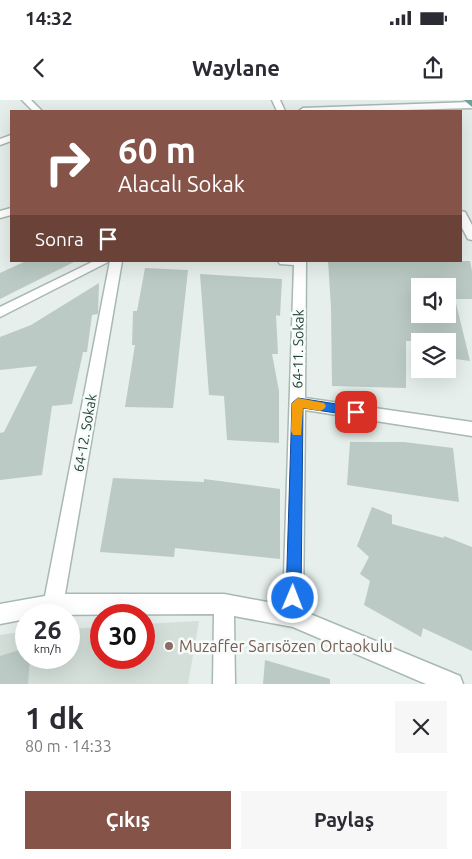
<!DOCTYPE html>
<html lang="tr">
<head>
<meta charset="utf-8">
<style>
	body { margin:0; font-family:Ubuntu,sans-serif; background:#f7f7f7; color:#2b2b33; height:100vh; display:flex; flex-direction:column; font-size:19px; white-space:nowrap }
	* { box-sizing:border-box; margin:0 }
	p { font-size:16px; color:#7c7c81 }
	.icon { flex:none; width:28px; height:28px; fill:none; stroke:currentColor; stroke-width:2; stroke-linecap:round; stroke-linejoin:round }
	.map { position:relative; height:584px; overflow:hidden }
	.side { display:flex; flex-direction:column; background:#fff; flex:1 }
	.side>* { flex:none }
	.banner { position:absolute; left:10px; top:10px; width:452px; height:152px; border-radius:0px; box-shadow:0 5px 20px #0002; background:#855347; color:#fff; overflow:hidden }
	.controls { position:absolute; left:411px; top:178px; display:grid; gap:10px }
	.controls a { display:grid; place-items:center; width:45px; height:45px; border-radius:0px; background:#fff; box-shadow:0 5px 20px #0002; font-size:25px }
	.speed { position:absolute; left:15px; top:504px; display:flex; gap:10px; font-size:25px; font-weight:700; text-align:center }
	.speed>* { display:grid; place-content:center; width:65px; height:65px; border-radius:50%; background:#fff; box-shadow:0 5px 20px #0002; line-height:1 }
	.speed small { font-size:12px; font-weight:400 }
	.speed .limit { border:8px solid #d22; background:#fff; color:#111 }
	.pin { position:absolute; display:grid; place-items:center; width:42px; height:42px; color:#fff; margin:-21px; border-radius:10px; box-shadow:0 2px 8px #0006 }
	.me { position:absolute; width:55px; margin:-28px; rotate:1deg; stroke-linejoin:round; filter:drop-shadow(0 0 4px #0008) }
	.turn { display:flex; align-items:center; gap:18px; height:105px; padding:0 25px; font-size:22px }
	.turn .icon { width:65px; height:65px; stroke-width:2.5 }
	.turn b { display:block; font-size:35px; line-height:42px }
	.then { display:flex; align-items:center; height:48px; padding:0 25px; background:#0003; gap:10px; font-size:19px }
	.round { display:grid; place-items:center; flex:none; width:52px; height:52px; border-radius:0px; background:#f7f7f7 }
	.headline { display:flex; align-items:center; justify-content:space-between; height:85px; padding:0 25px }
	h1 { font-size:30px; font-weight:700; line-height:38px }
	.cta { display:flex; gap:10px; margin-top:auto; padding:10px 25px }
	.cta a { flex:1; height:58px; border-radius:0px; background:#855347; color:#fff; font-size:20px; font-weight:700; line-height:58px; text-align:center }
	.cta a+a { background:#f7f7f7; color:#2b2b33 }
	.status { display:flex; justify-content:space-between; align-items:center; height:35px; padding:0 25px; background:#fff; direction:ltr }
	.status svg { height:14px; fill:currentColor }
	header { display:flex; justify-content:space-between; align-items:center; height:65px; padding:0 25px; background:#fff; font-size:22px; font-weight:700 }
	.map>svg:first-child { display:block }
</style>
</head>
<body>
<div class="status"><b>14:32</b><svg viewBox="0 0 49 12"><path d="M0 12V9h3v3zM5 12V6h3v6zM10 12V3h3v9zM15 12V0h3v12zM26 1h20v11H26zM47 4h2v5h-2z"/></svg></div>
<header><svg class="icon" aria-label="back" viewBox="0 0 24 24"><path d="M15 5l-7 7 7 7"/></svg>Waylane<svg class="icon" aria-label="share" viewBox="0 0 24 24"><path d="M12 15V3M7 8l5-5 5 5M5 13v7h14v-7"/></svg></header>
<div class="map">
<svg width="472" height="584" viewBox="0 0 472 584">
	<rect width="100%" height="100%" fill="#e6efeb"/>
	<path fill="#d4dfda" d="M199,521L188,584H0V535L26,531V558H69V529L101,527V558H144V524Z"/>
	<path fill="#bbcac4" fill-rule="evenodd" d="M26,161H76L0,199V173Z
		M328,161H470L472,171V199H455L470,261L448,258V241H406V288L332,286L331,207ZM420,186H448V214H420Z
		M145,168L188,170L173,308L125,307L135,245H132L133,211H137Z
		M200,174L282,179L280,216L276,215L278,254H272L279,291V343L227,340L224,296L209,295Z
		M99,183L98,214L92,215L87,252H83L72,304L52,306L42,375L0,380V333L4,332L37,266L0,270V237L31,225Z
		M350,342H404L453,348L459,402L347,385Z
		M113,378L204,382V379L280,389V459L175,448L174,457L100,452Z
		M372,407L392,415V424L444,438V436L472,447V551L423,528L421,537L364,505L370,481L360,474L369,457L357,446Z
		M26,548V558H30L28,584H0V556Z
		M265,560L330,579V584H263Z"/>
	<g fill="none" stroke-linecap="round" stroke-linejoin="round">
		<defs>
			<path id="street" d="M22,0H31L42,11H33Z
				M272,0H280L285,11H277Z
				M472,2V8L368,11H299L303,8Z
				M11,35V41L0,45V39Z
				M11,108V115L0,118V111Z
				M461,111L465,112L472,125V140L468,139L461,126Z
				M94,161H110L0,217V207Z
				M110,161H122L65,494H224L283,505L294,165L280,164L278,161H306L305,298L472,322V336L305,310L303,511L460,576L463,584H426L293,527L234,516L235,584H213L214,514L26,515V519L0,524V504L45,496Z"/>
			<path id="primary" d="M464,0H472V7Z"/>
		</defs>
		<use href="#street" stroke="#a8b8b2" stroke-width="3"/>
		<use href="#primary" stroke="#c2cac8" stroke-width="3"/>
		<use href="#street" fill="#fff" fill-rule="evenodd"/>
		<use href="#primary" fill="#6aa596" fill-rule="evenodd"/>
	</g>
	<path fill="#1a73e8" stroke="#114b97" d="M298,298L356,307L360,308L362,312L360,315L356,316L303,308L301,498L299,503L293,505L288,503L286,498L292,303Z"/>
	<path fill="#f59e0b" d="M298,298L324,303L326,306L324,309L320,311L303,308L301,335H293L291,331L292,303Z"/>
	<circle fill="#8d6e63" stroke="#f7fbf9" stroke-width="2" cx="169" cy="546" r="5"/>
	<g text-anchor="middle" stroke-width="5" stroke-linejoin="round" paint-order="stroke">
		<g font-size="14" fill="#24423a" stroke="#f7fbf9">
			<text transform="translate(298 249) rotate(-89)" y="5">64-11. Sokak</text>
			<text transform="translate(85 333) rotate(-80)" y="5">64-12. Sokak</text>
		</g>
		<g font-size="16" fill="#785e54" stroke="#f7fbf9" text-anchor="start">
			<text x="179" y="552">Muzaffer Sarısözen Ortaokulu</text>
		</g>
	</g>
</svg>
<div class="controls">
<a><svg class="icon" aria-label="sound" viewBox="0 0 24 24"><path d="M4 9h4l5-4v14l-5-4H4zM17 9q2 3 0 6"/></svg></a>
<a><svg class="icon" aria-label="layers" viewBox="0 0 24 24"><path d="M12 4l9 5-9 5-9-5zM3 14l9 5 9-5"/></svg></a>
</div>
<div class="speed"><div>26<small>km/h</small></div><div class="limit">30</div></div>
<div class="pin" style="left:356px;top:312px;background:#d93025"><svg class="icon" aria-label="arrive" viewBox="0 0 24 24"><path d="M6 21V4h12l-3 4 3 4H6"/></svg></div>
<svg class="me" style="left:293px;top:498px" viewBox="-20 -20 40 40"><circle r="17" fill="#1a73e8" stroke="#fff" stroke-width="3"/><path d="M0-11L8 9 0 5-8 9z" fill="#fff"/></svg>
<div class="banner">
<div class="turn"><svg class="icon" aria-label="right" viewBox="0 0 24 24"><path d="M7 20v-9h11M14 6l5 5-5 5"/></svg><div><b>60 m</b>Alacalı Sokak</div></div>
<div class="then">Sonra<svg class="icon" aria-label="arrive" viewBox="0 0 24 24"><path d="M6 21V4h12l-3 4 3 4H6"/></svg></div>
</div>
</div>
<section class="side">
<div class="headline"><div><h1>1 dk</h1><p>80 m · 14:33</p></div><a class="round"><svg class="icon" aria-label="close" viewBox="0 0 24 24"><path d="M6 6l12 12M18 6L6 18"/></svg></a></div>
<div class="cta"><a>Çıkış</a><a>Paylaş</a></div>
</section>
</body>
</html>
